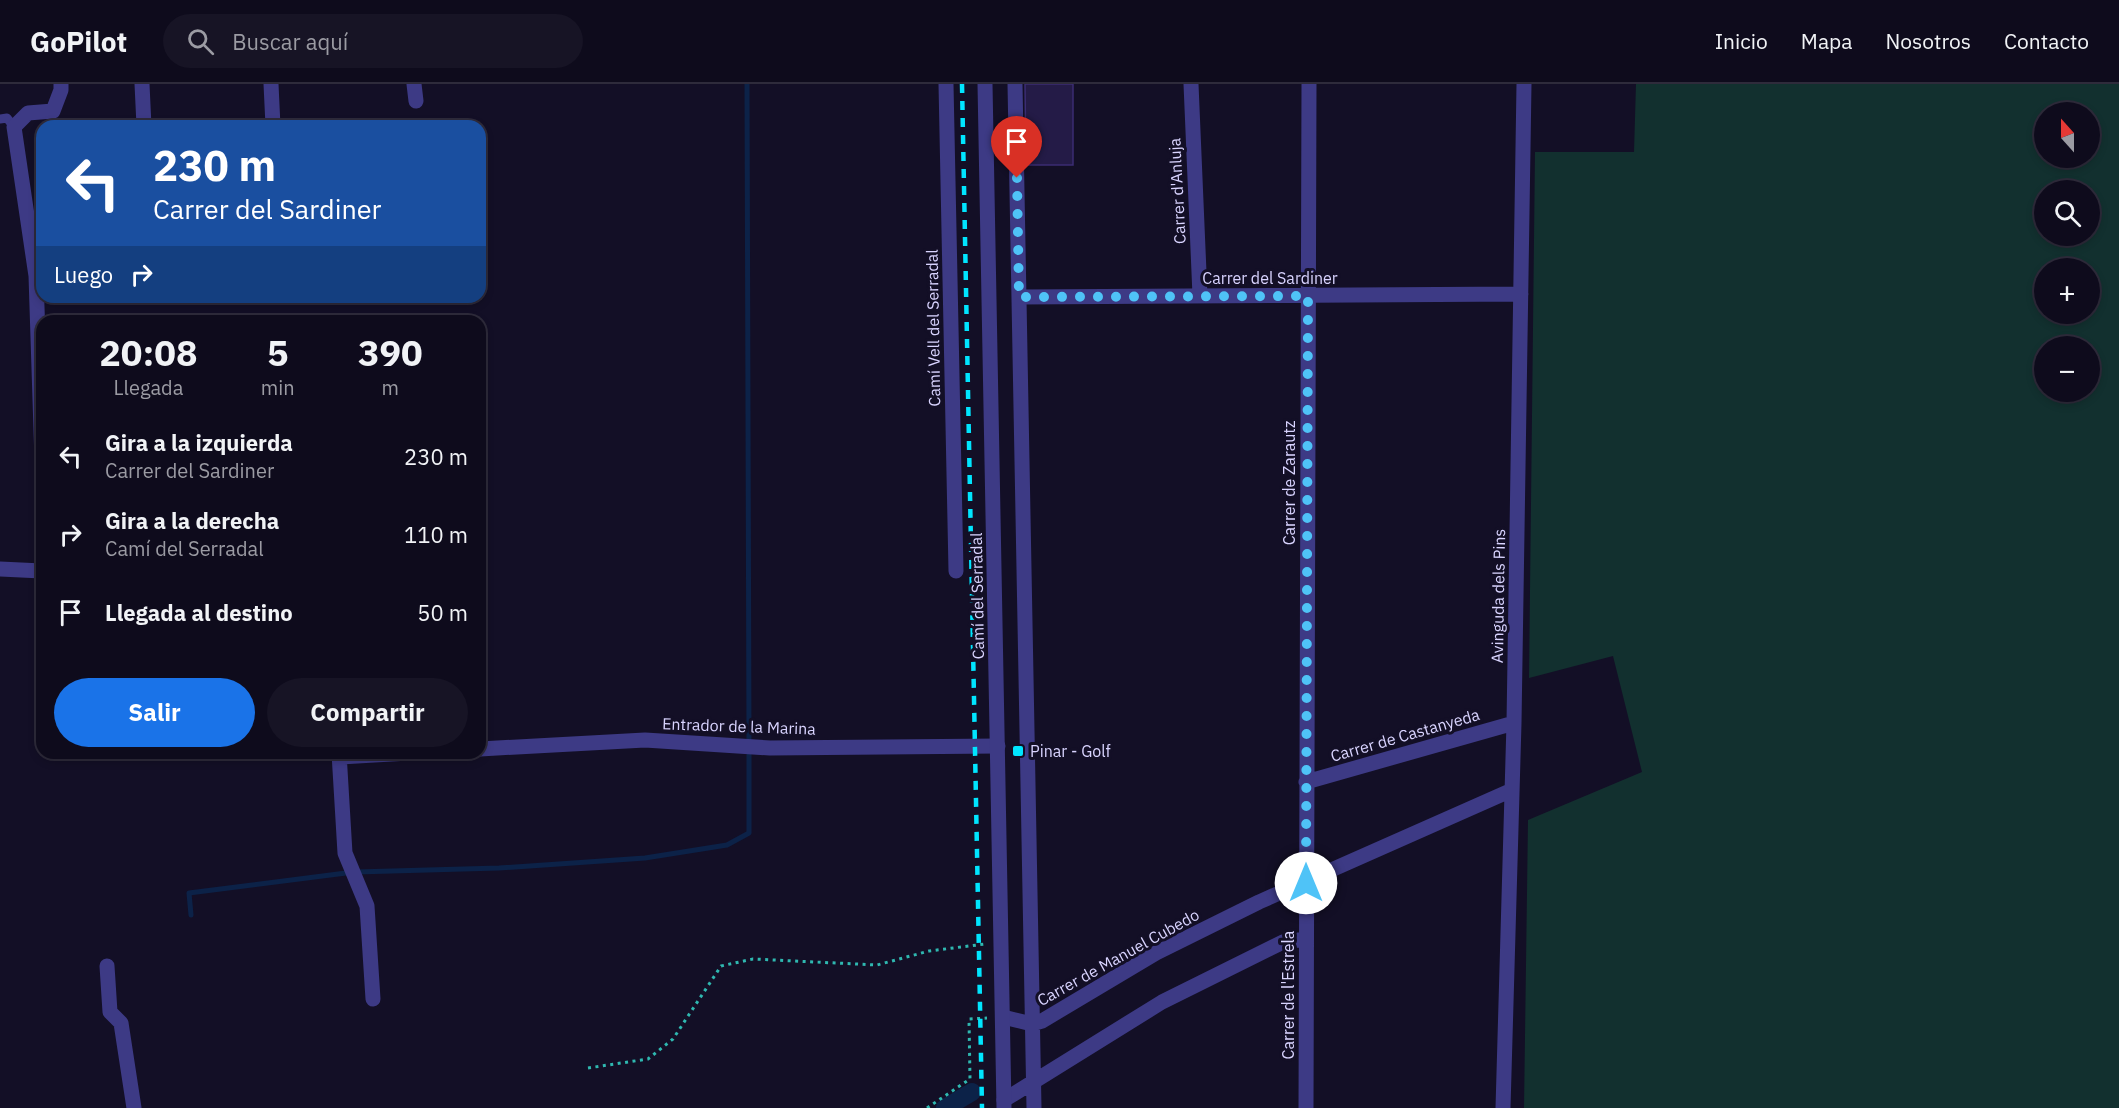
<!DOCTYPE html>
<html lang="es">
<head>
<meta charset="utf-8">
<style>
	body { margin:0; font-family:"IBM Plex Sans",sans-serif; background:#171425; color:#f1f3f6; height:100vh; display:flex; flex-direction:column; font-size:22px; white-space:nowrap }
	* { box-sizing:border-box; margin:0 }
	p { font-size:20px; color:#9b9ba3 }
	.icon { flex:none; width:33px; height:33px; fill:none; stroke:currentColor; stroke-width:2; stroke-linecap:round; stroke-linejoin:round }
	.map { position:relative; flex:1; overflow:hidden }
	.drawer { position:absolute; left:36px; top:231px; width:450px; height:444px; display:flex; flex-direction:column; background:#0e0b1c; border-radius:18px; box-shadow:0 3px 9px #0003,0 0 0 2px #2e2b3b }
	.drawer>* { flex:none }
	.guide { position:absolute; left:36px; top:36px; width:450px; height:183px; border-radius:18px; box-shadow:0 3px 9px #0003,0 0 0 2px #2e2b3b; background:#1a4fa0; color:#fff; overflow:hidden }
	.needle { width:39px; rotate:339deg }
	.tools { position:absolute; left:2034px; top:18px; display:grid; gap:12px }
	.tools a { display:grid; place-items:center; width:66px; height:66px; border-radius:50%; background:#0e0b1c; box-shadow:0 3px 9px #0003,0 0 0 2px #2e2b3b; font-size:30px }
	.pin { position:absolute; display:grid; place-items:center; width:51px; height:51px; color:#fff; margin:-62px -26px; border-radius:50% 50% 50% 0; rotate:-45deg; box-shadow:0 0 6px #0007 }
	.pin .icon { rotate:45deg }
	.me { position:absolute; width:66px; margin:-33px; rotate:0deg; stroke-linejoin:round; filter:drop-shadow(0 0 4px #0008) }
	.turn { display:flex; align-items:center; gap:21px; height:126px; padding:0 18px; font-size:27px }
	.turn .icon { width:78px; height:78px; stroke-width:2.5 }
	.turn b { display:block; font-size:42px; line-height:51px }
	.then { display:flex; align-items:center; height:57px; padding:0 18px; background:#0003; gap:12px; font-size:22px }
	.eta { display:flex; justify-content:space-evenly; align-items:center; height:102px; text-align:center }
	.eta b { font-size:36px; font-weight:700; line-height:42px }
	.cta { display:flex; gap:12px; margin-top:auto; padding:12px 18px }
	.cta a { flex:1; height:69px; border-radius:36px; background:#1a73e8; color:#fff; font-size:24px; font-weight:700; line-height:69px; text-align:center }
	.cta a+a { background:#171425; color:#f1f3f6 }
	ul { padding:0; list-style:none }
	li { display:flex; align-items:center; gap:18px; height:78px; padding:0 18px }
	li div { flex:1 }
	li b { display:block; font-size:22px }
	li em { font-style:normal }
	header { display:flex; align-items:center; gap:36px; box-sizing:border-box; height:84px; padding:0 30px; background:#0e0b1c; border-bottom:2px solid #2e2b3b }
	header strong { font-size:28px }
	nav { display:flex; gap:33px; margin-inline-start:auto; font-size:21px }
	.search { width:420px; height:54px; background:#171425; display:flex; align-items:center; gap:15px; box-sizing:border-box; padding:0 21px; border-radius:33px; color:#9b9ba3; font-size:22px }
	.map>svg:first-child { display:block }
</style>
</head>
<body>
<header>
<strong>GoPilot</strong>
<div class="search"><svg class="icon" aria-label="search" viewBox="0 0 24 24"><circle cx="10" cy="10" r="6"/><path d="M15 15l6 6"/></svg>Buscar aquí</div>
<nav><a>Inicio</a><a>Mapa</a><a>Nosotros</a><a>Contacto</a></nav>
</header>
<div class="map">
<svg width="2119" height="1024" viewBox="0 0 2119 1024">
	<rect width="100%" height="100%" fill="#130f26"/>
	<path fill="#12302f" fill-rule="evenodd" d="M1636,0H2119V1024H1524L1528,736L1642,688L1613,572L1529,594L1535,68H1634ZM2044,28H2090V74H2044ZM2044,106H2090V152H2044ZM2044,184H2090V230H2044ZM2044,262H2090V308H2044Z"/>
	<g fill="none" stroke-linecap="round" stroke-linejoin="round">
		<path stroke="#0c2248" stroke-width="5" d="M747,0L749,656
			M356,788L499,784L645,774L727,761L749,749V671
			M191,831L189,809L346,789"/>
		<path stroke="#0c2248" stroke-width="18" d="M945,1024L972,1008"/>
	</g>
	<path fill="#241b47" stroke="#3b2d73" stroke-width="1.5" d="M1025,0H1073V81H1026Z"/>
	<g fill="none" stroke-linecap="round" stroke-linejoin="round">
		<path stroke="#2fb8b0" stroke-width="3" stroke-dasharray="3 4.5" stroke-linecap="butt" d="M588,984L648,975L673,955L721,882L753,875L877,881L929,867L985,860
			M927,1024L970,995L969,935L987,934"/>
		<path stroke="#3d3a85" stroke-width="9" d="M0,35L7,34L14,43"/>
		<path stroke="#3d3a85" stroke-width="15" d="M142,0L144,42
			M271,0L273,42
			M414,0L416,17
			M946,0L956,487
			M1015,0L1034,1024
			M1191,0L1200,212
			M42,191L36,192L42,377
			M36,192L14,43L28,29L53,27L61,6V0
			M1019,213L1521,210
			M0,485L42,487
			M480,665L645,656L770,664L998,662
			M339,669L345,769L367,822L373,915
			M340,673L409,669
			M1306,698L1514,639
			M107,882L110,928L121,939L134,1024
			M1003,933L1032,940L1042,937L1156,869L1259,818L1512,706
			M1004,1016L1162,918L1283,858L1306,855
			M1306,1024L1309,0
			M1503,1024L1514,639L1524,0"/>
		<path stroke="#3d3a85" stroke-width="15" d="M985,0L1004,1024"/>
		<path stroke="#00e5ff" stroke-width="4.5" stroke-dasharray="9 8" stroke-linecap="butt" d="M962,0L982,1024"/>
	</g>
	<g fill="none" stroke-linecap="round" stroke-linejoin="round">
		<path stroke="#4fc3f7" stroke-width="10" stroke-dasharray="0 18" d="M1017,94L1019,213L1308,212L1306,799"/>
	</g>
	<rect fill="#00e5ff" stroke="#130f26" stroke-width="2" x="1012" y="661" width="12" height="12" rx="3"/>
	<g text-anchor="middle" stroke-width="6" stroke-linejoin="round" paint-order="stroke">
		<g font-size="16" fill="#d9d4ff" stroke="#130f26">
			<text transform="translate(1177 107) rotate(-93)" y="6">Carrer d'Anluja</text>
			<text x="1270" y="200">Carrer del Sardiner</text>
			<text transform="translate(933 244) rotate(-91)" y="6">Camí Vell del Serradal</text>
			<text transform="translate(1289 399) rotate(-90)" y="6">Carrer de Zarautz</text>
			<text transform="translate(977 512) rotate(-91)" y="6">Camí del Serradal</text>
			<text transform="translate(1498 512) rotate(-89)" y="6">Avinguda dels Pins</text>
			<text transform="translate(739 642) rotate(2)" y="6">Entrador de la Marina</text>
			<text transform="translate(1405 651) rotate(-16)" y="6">Carrer de Castanyeda</text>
			<text transform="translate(1118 873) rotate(-29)" y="6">Carrer de Manuel Cubedo</text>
			<text transform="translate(1288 911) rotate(-90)" y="6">Carrer de l'Estrela</text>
		</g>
		<g font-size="16" fill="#d9d4ff" stroke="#130f26" text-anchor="start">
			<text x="1030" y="673">Pinar - Golf</text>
		</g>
	</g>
</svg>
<div class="tools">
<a><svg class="needle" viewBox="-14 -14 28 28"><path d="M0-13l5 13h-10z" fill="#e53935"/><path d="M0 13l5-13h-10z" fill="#9b9ba3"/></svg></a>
<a><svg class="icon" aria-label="search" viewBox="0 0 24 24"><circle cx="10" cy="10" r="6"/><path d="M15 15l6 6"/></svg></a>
<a>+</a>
<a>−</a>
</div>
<div class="pin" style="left:1017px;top:94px;background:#d93025"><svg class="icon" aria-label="arrive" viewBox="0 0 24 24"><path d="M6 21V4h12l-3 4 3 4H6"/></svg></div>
<svg class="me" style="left:1306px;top:799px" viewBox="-20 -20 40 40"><circle r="19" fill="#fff"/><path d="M0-13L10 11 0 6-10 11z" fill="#4fc3f7"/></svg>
<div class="guide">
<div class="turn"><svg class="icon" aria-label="left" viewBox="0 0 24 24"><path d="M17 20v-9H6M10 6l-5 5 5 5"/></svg><div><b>230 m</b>Carrer del Sardiner</div></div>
<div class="then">Luego<svg class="icon" aria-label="right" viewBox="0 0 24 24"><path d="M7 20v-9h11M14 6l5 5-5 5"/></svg></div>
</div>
<section class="drawer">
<div class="eta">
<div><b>20:08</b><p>Llegada</p></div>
<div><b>5</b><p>min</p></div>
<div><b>390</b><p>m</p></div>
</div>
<ul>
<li><svg class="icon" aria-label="left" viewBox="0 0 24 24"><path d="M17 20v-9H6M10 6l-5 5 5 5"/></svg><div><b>Gira a la izquierda</b><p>Carrer del Sardiner</p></div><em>230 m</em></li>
<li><svg class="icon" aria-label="right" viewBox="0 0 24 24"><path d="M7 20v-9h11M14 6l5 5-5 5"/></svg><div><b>Gira a la derecha</b><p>Camí del Serradal</p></div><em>110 m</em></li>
<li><svg class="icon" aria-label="arrive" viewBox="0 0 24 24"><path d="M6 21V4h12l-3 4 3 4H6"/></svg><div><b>Llegada al destino</b></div><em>50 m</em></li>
</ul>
<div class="cta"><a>Salir</a><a>Compartir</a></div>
</section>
</div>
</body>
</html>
